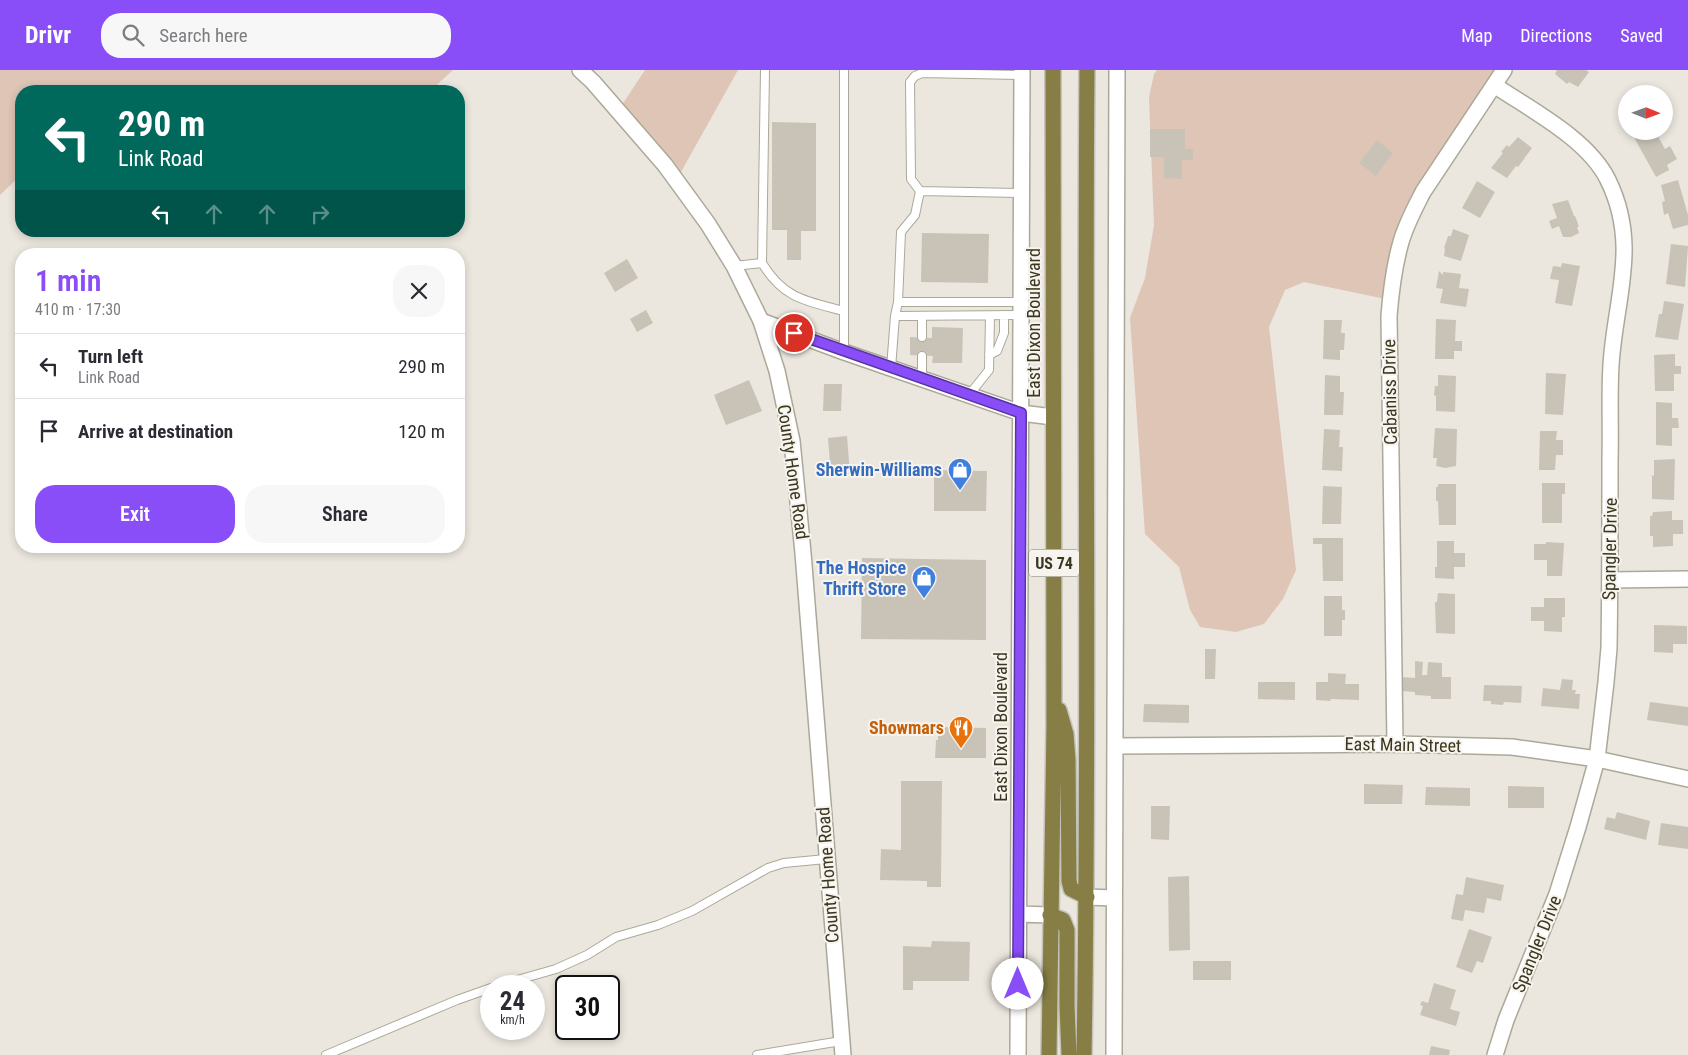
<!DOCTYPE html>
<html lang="en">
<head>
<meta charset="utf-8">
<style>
	body { margin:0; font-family:"Roboto Condensed",sans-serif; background:#f7f7f7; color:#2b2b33; height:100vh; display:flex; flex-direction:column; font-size:19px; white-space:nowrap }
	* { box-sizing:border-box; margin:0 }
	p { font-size:16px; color:#7c7c81 }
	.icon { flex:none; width:28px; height:28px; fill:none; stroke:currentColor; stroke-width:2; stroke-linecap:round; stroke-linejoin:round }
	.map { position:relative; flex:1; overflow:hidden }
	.drawer { position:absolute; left:15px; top:178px; width:450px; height:305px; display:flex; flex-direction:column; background:#fff; border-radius:20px; box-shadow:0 2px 8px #0003 }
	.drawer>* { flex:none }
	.hud { position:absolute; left:15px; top:15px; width:450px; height:152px; border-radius:20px; box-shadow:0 2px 8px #0003; background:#00695c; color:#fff; overflow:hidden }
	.needle { width:32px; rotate:91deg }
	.controls { position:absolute; left:1618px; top:15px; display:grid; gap:10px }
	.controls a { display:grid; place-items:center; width:55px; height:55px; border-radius:50%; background:#fff; box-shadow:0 2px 8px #0003; font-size:25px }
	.speed { position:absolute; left:480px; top:905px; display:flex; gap:10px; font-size:25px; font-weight:700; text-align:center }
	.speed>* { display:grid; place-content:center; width:65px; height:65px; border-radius:50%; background:#fff; box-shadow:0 2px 8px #0003; line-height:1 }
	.speed small { font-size:12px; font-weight:400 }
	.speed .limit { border:2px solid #111; border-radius:8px; background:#fff; color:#111 }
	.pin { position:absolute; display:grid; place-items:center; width:42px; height:42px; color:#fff; margin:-21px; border:2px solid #fff; border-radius:50%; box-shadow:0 1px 5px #0007 }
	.me { position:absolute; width:55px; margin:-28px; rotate:0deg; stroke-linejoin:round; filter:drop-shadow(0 0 4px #0008) }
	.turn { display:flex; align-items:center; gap:18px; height:105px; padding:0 20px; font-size:22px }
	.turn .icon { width:65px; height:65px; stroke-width:2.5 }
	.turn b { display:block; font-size:35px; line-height:42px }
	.lanes { display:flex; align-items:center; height:48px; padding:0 20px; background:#0003; justify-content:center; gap:25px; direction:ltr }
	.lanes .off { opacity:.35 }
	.round { display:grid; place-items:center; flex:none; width:52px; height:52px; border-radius:20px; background:#f7f7f7 }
	.headline { display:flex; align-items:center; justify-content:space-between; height:85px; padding:0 20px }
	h1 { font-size:30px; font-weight:600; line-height:38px; color:#8a4ef9 }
	.primary-button { display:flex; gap:10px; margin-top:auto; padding:10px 20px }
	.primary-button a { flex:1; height:58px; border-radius:20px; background:#8a4ef9; color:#fff; font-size:20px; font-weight:600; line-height:58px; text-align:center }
	.primary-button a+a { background:#f7f7f7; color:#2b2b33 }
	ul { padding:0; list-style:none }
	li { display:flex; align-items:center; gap:15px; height:65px; padding:0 20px; border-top:1px solid #e1e1e2 }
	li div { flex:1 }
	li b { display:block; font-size:19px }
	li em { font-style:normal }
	header { display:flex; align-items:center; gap:30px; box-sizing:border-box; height:70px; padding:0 25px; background:#8a4ef9; color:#fff }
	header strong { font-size:24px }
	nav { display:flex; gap:28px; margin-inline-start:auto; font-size:18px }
	.search { width:350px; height:45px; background:#f7f7f7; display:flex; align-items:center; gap:12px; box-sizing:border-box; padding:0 18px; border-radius:20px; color:#7c7c81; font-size:19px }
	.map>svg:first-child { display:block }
</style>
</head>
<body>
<header>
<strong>Drivr</strong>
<div class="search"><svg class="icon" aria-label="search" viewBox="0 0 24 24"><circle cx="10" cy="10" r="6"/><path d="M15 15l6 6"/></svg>Search here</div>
<nav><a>Map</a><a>Directions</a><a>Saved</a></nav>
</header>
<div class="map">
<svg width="1688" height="985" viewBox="0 0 1688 985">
	<rect width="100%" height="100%" fill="#ebe7de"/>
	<path fill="#dec5b6" d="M0,0H453L430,21H21V105L0,125Z
		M645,0H738L676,111L618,41Z
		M1157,0H1504L1423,122L1390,230L1304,212L1285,220L1269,257L1296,500L1283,529L1264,554L1236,562L1200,557L1190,540L1179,497L1145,464L1130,248L1145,208L1154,155L1149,27L1154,4Z"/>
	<path fill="#c9c3b7" d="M1557,0H1586L1589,2L1578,17L1569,12L1567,14L1555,4Z
		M772,52L816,53V161H801V190H787V160H772Z
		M1150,59H1185V79H1193V90H1182V109L1164,108V87H1150Z
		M1633,61H1655L1665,79L1670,76L1677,89L1667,95L1669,100L1656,107L1631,62Z
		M1518,67L1532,78L1518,97L1516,96L1507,108L1491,98L1503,83L1501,82L1507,75L1509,77Z
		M1377,70L1393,83L1376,106L1359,93Z
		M1678,110L1688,145V155L1673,159L1668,143L1664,145L1662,132L1665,131L1661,115Z
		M1477,111L1495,122L1480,148L1462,138Z
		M1568,130L1574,146H1575L1577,151L1579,157H1577L1579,163L1571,167H1563L1559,156L1552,159L1549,151L1557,148L1552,134Z
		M1453,159L1469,165L1461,191L1444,186L1445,179L1444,178L1448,166H1451Z
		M922,163L989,164L988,213L921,212Z
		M1671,174L1688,176L1685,217L1666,214Z
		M627,189L638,208L615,222L604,203Z
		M1562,193L1580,196L1572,236L1555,233L1559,210L1550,209L1553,196L1561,197Z
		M1439,201L1443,205V202L1461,204L1459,218L1469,219L1466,237L1440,233L1443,219L1436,218Z
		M1664,231L1684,234L1678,270L1655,267L1659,244H1662Z
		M646,240L653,253L637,262L630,249Z
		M1436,249L1456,250L1455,271H1462V281H1454V289H1435Z
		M1324,250H1342L1341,263H1345L1344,280H1340V290L1323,289Z
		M932,257L963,258L962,293H932L933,286L910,285V267L932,268Z
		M1675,284V296H1681V304H1674V321H1655L1654,285Z
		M1546,303L1566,304L1563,345L1545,344Z
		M1325,305L1340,306V322H1344L1343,345H1324Z
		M1438,305L1456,306L1455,342L1436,341V326L1434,325L1435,316H1438Z
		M749,310L762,341L726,355L714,325Z
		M824,314H842L841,341H823Z
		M1656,332L1672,333V348H1678L1679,358H1672V376L1656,375Z
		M1435,358L1457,359L1456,396L1445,398L1436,396L1437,388H1433Z
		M1324,359L1340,360L1339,377H1343L1342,401L1322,400Z
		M1540,361H1557L1556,370H1563V385H1556L1555,400H1539Z
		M847,366L850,404L831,406L828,368Z
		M1675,389L1674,430L1652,429V405L1654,406V390Z
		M934,400L987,401L986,441H934Z
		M1542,413H1565V424H1562V453H1542Z
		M1438,414H1456V455H1439L1438,431H1436V417H1438Z
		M1323,416L1342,417L1341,454H1322Z
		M1672,441V450H1683V464H1673V476L1653,477V466H1650V446H1652L1653,442Z
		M1313,468H1343V511H1323L1322,474H1313Z
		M1437,471H1454V483H1465V497H1454V509L1435,508V497H1437Z
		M1546,472L1564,473L1562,506H1547V490H1534V474H1546Z
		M862,488L986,490V570L861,569Z
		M1438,523L1455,524V564L1436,563L1435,532H1437Z
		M1324,526H1342V540H1345V550H1342V566H1324Z
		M1544,528H1565V547H1562V562L1544,561V551H1531V537H1544Z
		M1654,555L1687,556V574H1673V583L1654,582Z
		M1205,579H1216L1215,609H1205Z
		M1415,591L1423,592L1422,605H1427L1428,592L1442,593V607H1451V629H1431V626L1415,625V622L1401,621L1402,607L1415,608Z
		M1328,603L1346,604L1345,614H1359V630L1330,629L1331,631L1316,630V612H1328Z
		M1562,609L1573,610L1572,620H1576L1575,624H1580L1579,639L1541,636L1543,618L1560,620Z
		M1258,612H1295V630L1258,629Z
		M1484,615L1522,616L1521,633L1504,632L1503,635L1491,634V631H1483Z
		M1650,632L1688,637V656L1647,650Z
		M1144,634L1189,635V653L1143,652Z
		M938,657L986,658V688H935L936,670H938Z
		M901,711H942L941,817H927V811L880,810L881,779L901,780Z
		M1364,714L1403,715L1402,734H1364Z
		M1508,716L1544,717V738H1508Z
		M1426,717L1470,718V736L1425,735Z
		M1151,736H1170L1169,770L1151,769Z
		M1617,742L1650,751L1646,770L1604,759L1607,747L1615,749Z
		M1661,753L1688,757V779L1658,775Z
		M1189,806L1190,880L1169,881L1168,807Z
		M1466,807L1504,815L1501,831L1487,828L1484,843L1465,840L1463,851L1451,849L1456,824L1463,825Z
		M1469,859L1492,867L1483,893L1477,891L1472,903L1456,897Z
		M932,871L970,872L969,911H913V920H903V876L931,877Z
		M1193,891H1231V910H1193Z
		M1434,913L1456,920L1450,939L1460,942L1456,956L1420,945L1423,936L1420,935L1422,931L1428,933Z
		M1431,976L1450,980L1449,985H1429Z"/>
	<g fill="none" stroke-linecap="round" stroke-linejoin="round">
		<defs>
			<path id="service" d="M765,0L762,193C784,229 806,231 844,241
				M1022,123L920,121L911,109L910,12L915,6L922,3L1022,5
				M734,196L762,193
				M898,232H1021
				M895,246L1021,245
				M922,246V267
				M844,282V0
				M989,285L997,281L1004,263V245
				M922,286V309
				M891,298L895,246L898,232L901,162L915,145L920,121
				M969,325L989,300L990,246
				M496,916L556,899L587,885L616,867L658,855L692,841L768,798L784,793L826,789
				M326,985L457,930L491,918
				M757,985L841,971"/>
			<path id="minor" d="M1494,15C1531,40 1588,69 1608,110C1640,175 1615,229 1611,295C1609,327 1611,358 1610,390C1610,453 1610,516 1609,578L1606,612L1597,689L1578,757L1557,824L1506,950L1495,985
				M761,251L844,282L1021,343L1053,347
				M1610,510L1688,509
				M1395,674L1389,246C1391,221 1394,196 1401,172C1406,154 1415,138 1423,122L1504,0
				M1115,676L1395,674L1512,677L1597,689L1688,709
				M1087,827L1114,828
				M1019,844L1050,845
				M1018,985L1022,0
				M1114,985L1117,0"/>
			<path id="tertiary" d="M580,0L593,12L665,95L708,154L734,196L761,251L777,301L792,371L803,483L843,985"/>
			<path id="trunk" d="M1059,640L1066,664L1068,690L1069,811L1071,819L1087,827
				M1050,845L1063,850L1067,860V936L1069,985
				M1049,985L1054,655L1053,0
				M1084,985C1090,657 1084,328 1087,0"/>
		</defs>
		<use href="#service" stroke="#aca899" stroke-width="10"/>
		<use href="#minor" stroke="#aca899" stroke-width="18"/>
		<use href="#tertiary" stroke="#aca899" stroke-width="18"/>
		<use href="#trunk" stroke="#c4c3bc" stroke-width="18"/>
		<use href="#service" stroke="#fff" stroke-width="8"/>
		<use href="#minor" stroke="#fff" stroke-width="15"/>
		<use href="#tertiary" stroke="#fff" stroke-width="15"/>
		<use href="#trunk" stroke="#867e44" stroke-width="15"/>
	</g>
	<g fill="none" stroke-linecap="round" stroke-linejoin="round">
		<defs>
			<path id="route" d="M794,263L1021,343L1018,914"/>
		</defs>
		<use href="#route" stroke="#5a33a2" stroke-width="12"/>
		<use href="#route" stroke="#8a4ef9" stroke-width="9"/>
	</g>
	<defs>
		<symbol id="shop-pin" viewBox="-11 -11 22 30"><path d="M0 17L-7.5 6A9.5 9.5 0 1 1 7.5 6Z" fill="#3f7fe0" stroke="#f7f4ef"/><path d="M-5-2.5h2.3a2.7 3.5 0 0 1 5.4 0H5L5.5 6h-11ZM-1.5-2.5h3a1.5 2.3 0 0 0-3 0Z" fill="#fff"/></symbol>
		<symbol id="restaurant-pin" viewBox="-11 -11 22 30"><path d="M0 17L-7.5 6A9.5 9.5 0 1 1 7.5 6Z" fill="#e8710a" stroke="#f7f4ef"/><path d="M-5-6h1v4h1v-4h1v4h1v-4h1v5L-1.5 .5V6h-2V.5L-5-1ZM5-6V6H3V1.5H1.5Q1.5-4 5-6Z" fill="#fff"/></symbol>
	</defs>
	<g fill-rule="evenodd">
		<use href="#shop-pin" x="946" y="386" width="28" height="38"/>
		<use href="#shop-pin" x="910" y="494" width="28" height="38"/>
		<use href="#restaurant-pin" x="947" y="644" width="28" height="38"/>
	</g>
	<g text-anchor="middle" stroke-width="4" stroke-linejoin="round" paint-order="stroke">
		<rect fill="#f7f4ef" stroke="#73705d" stroke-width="1" x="1029" y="479.5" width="50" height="27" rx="4"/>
		<g font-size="16" font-weight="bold" fill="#3b371f">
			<text x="1054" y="499">US 74</text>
		</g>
		<g font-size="18" fill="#3b371f" stroke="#f7f4ef">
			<text transform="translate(1034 253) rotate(-90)" y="6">East Dixon Boulevard</text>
			<text transform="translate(1390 322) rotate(-91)" y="6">Cabaniss Drive</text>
			<text transform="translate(793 402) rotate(82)" y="6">County Home Road</text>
			<text transform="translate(1610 479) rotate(-89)" y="6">Spangler Drive</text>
			<text transform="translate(1001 657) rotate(-90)" y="6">East Dixon Boulevard</text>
			<text transform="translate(1403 675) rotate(1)" y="6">East Main Street</text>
			<text transform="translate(828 805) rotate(-94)" y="6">County Home Road</text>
			<text transform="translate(1537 874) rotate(-68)" y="6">Spangler Drive</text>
		</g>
		<g font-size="18" font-weight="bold" fill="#366cbe" stroke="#f7f4ef" text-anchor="end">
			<text x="942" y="406">Sherwin-Williams</text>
			<text x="906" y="504">The Hospice<tspan x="906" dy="21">Thrift Store</tspan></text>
		</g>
		<g font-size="18" font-weight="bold" fill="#c56008" stroke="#f7f4ef" text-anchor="end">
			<text x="944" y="664">Showmars</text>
		</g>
	</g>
</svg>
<div class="controls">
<a><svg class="needle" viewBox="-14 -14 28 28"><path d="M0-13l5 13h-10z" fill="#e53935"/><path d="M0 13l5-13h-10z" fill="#7c7c81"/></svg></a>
</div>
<div class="speed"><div>24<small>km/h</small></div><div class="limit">30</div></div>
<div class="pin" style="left:794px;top:263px;background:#d93025"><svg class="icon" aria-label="arrive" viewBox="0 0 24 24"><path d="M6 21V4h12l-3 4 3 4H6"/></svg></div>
<svg class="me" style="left:1018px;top:914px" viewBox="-20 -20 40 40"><circle r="19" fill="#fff"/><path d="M0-13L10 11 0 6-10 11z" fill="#8a4ef9"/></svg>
<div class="hud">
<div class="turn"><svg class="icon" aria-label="left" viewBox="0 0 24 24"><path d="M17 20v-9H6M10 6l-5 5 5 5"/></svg><div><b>290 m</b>Link Road</div></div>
<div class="lanes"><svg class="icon" aria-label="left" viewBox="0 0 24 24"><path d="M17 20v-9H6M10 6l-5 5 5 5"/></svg><svg class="icon off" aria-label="ahead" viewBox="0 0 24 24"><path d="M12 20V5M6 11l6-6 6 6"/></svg><svg class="icon off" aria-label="ahead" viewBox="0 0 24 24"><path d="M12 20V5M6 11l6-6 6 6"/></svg><svg class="icon off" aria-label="right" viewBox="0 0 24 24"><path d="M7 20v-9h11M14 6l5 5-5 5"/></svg></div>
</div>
<section class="drawer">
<div class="headline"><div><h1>1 min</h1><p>410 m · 17:30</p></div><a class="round"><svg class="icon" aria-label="close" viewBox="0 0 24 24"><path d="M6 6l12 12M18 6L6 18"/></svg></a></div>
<ul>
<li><svg class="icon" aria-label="left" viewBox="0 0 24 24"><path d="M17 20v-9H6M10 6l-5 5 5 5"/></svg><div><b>Turn left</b><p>Link Road</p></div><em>290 m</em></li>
<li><svg class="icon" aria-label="arrive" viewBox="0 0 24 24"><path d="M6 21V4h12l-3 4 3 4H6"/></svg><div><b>Arrive at destination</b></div><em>120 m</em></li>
</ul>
<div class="primary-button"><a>Exit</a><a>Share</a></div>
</section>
</div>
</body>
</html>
